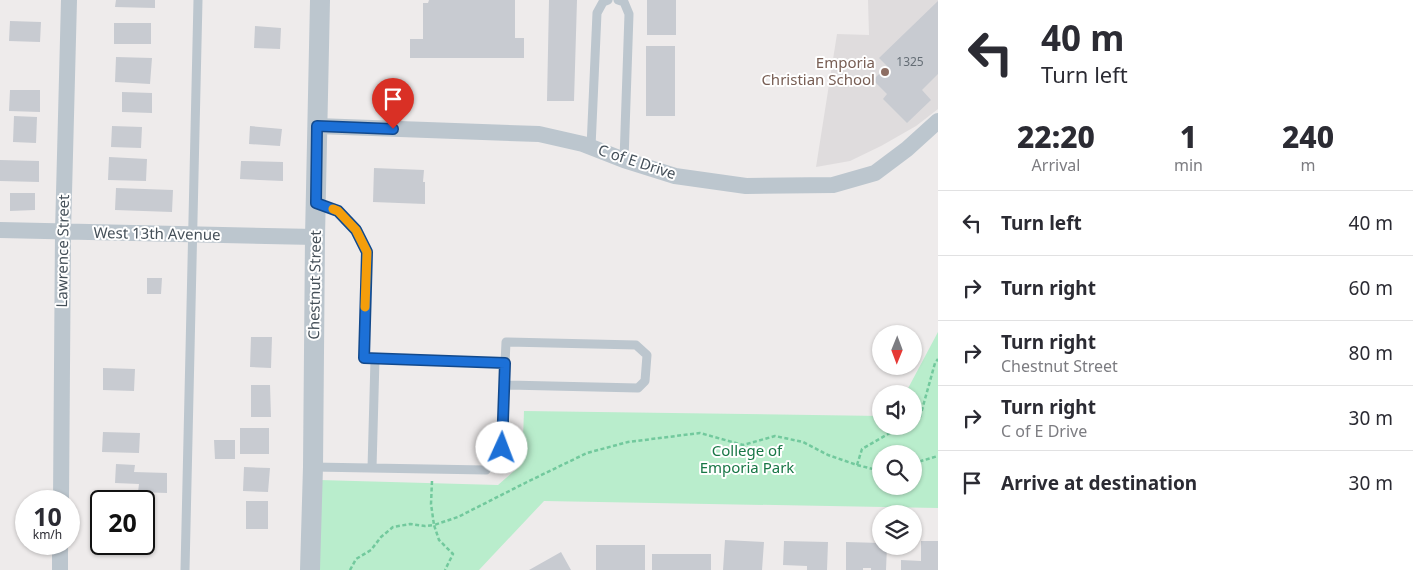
<!DOCTYPE html>
<html lang="en">
<head>
<meta charset="utf-8">
<style>
	body { margin:0; font-family:"Noto Sans",sans-serif; background:#f2f2f3; color:#2b2b33; height:100vh; display:flex; flex-direction:column; font-size:19px; white-space:nowrap }
	* { box-sizing:border-box; margin:0 }
	p { font-size:16px; color:#7c7c81 }
	.icon { flex:none; width:28px; height:28px; fill:none; stroke:currentColor; stroke-width:2; stroke-linecap:round; stroke-linejoin:round }
	.map { position:relative; flex:1; overflow:hidden }
	.panel { display:flex; flex-direction:column; background:#fff; width:475px }
	.panel>* { flex:none }
	.banner { background:#fff; color:#2b2b33; overflow:hidden }
	.needle { width:32px; rotate:181deg }
	.controls { position:absolute; left:872px; top:325px; display:grid; gap:10px }
	.controls a { display:grid; place-items:center; width:50px; height:50px; border-radius:50%; background:#fff; box-shadow:0 1px 4px #0004; font-size:25px }
	.speed { position:absolute; left:15px; top:490px; display:flex; gap:10px; font-size:25px; font-weight:700; text-align:center }
	.speed>* { display:grid; place-content:center; width:65px; height:65px; border-radius:50%; background:#fff; box-shadow:0 1px 4px #0004; line-height:1 }
	.speed small { font-size:12px; font-weight:400 }
	.speed .limit { border:2px solid #111; border-radius:8px; background:#fff; color:#111 }
	.pin { position:absolute; display:grid; place-items:center; width:42px; height:42px; color:#fff; margin:-51px -21px; border-radius:50% 50% 50% 0; rotate:-45deg; box-shadow:0 0 5px #0007 }
	.pin .icon { rotate:45deg }
	.me { position:absolute; width:55px; margin:-28px; rotate:2deg; stroke-linejoin:round; filter:drop-shadow(0 0 4px #0008) }
	.turn { display:flex; align-items:center; gap:18px; height:105px; padding:0 20px; font-size:22px }
	.turn .icon { width:65px; height:65px; stroke-width:2.5 }
	.turn b { display:block; font-size:35px; line-height:42px }
	.eta { display:flex; justify-content:space-evenly; align-items:center; height:85px; text-align:center }
	.eta b { font-size:30px; font-weight:800; line-height:35px }
	ul { padding:0; list-style:none }
	li { display:flex; align-items:center; gap:15px; height:65px; padding:0 20px; border-top:1px solid #e1e1e2 }
	li div { flex:1 }
	li b { display:block; font-size:19px }
	li em { font-style:normal }
	main { display:flex; flex:1; min-height:0 }
	.map>svg:first-child { display:block }
</style>
</head>
<body>
<main>
<div class="map">
<svg width="938" height="570" viewBox="0 0 938 570">
	<rect width="100%" height="100%" fill="#eeebeb"/>
	<path fill="#dfdcdd" d="M868,0H938V109L916,126L881,146L850,161L816,167L837,34L869,35Z"/>
	<path fill="#b9edcc" fill-rule="evenodd" d="M938,332V508L544,501L479,570H316L319,480L498,485L522,464L524,411L881,416V426H914V394H905ZM881,454H914V486H881Z"/>
	<path fill="#c8cbd1" d="M116,0H155V8L115,7Z
		M429,0H515V38H524V58H410V39H423V3H428Z
		M549,0H577L574,101H547Z
		M647,0H676V35H647Z
		M938,1V74L922,90L931,100L907,123L883,99L887,94L873,80L887,66L879,58Z
		M10,21L41,22L40,42L9,41Z
		M114,23H151V44H114Z
		M255,26L281,28L280,49L254,48Z
		M646,46H675V116H646Z
		M116,57L152,58L150,84L115,82Z
		M10,90H40V112L9,111Z
		M122,92L152,93V113L122,112Z
		M14,116L37,117L36,143L13,142Z
		M112,126L142,127L141,148L111,147Z
		M250,126L282,129L280,146L249,144Z
		M109,157L147,159L146,181L108,180Z
		M0,160L39,161V182L0,181Z
		M241,161L283,162V181L240,179Z
		M374,168L424,170L423,182H425V204L373,202Z
		M116,188L173,190L172,212L115,210Z
		M10,193H35V210L10,211Z
		M147,278H162L161,294H147Z
		M251,337H272L271,368L250,367Z
		M103,368L135,369L134,391L103,390Z
		M251,385H270L271,417H251Z
		M240,428H269V454H240Z
		M103,432L140,433L139,453L102,452Z
		M214,440H235V459H215Z
		M116,464L135,465L134,472L167,473V493L138,492L139,484L115,483Z
		M244,467L270,468L268,492L243,491Z
		M246,501H268V529H246Z
		M725,540L764,542L762,570H723Z
		M784,541L828,542L827,570H807V566L783,565Z
		M921,541H938V570H901V560L921,561Z
		M846,542L881,543V546H887L886,570H871V568H863V570H846Z
		M596,545H645V570H596Z
		M561,552L571,570H529Z
		M652,554H711V570H652Z"/>
	<g fill="none" stroke-linecap="round" stroke-linejoin="round">
		<path stroke="#72c99d" stroke-width="2.5" stroke-dasharray="4 2.5" stroke-linecap="butt" d="M914,420L920,417L935,363L938,359
			M857,465L862,449L902,426
			M914,465L921,461L938,456
			M432,481L431,504L434,525L458,517L527,482L587,453L628,442L700,433L743,445L775,436L803,442L828,455L857,465L881,471
			M350,570L356,559L371,550L381,537L393,527L410,524L425,526L434,525L439,540L453,554L445,570"/>
		<path stroke="#bcc6ce" stroke-width="9" d="M618,0L624,2L629,14L624,160
			M591,147L597,13L603,2L608,0
			M504,385L638,388L645,381L647,355L636,345L506,342L505,363
			M313,467L486,470L502,448L505,363L364,358L367,252L355,230L338,211L316,203
			M372,468L375,359
			M185,570L198,0"/>
		<path stroke="#bcc6ce" stroke-width="16" d="M317,126L539,134L583,144L624,160L675,176L746,186L833,185L875,173L907,149L938,121
			M0,230L315,237
			M61,501L63,232L69,0
			M60,570V544"/>
		<path stroke="#bcc6ce" stroke-width="20" d="M310,570L313,467L315,237L320,0"/>
	</g>
	<g fill="none" stroke-linecap="round" stroke-linejoin="round">
		<defs>
			<path id="route" d="M393,129L317,126L316,203L338,211L356,230L367,252L364,358L505,363L502,448"/>
		</defs>
		<use href="#route" stroke="#12498c" stroke-width="12"/>
		<use href="#route" stroke="#1c70d7" stroke-width="9"/>
		<path stroke="#f59e0b" stroke-width="9" d="M333,209L338,211L356,230L367,252L365,307"/>
	</g>
	<circle fill="#8d6e63" stroke="#fff" stroke-width="2" cx="885" cy="72" r="5"/>
	<g text-anchor="middle" stroke-width="4" stroke-linejoin="round" paint-order="stroke">
		<g font-size="12" fill="#656e76">
			<text x="910" y="66">1325</text>
		</g>
		<g font-size="15" fill="#785e54" stroke="#fff" text-anchor="end">
			<text x="875" y="68">Emporia<tspan x="875" dy="17">Christian School</tspan></text>
		</g>
		<g font-size="15" fill="#444f58" stroke="#fff">
			<text transform="translate(637 162) rotate(18)" y="5">C of E Drive</text>
			<text transform="translate(157 234) rotate(1)" y="5">West 13th Avenue</text>
			<text transform="translate(63 251) rotate(-89)" y="5">Lawrence Street</text>
			<text transform="translate(315 285) rotate(-89)" y="5">Chestnut Street</text>
		</g>
		<g font-size="15" fill="#187746" stroke="#fff">
			<text x="747" y="456">College of<tspan x="747" dy="17">Emporia Park</tspan></text>
		</g>
	</g>
</svg>
<div class="controls">
<a><svg class="needle" viewBox="-14 -14 28 28"><path d="M0-13l5 13h-10z" fill="#e53935"/><path d="M0 13l5-13h-10z" fill="#7c7c81"/></svg></a>
<a><svg class="icon" aria-label="sound" viewBox="0 0 24 24"><path d="M4 9h4l5-4v14l-5-4H4zM17 9q2 3 0 6"/></svg></a>
<a><svg class="icon" aria-label="search" viewBox="0 0 24 24"><circle cx="10" cy="10" r="6"/><path d="M15 15l6 6"/></svg></a>
<a><svg class="icon" aria-label="layers" viewBox="0 0 24 24"><path d="M12 4l9 5-9 5-9-5zM3 14l9 5 9-5"/></svg></a>
</div>
<div class="speed"><div>10<small>km/h</small></div><div class="limit">20</div></div>
<div class="pin" style="left:393px;top:129px;background:#d93025"><svg class="icon" aria-label="arrive" viewBox="0 0 24 24"><path d="M6 21V4h12l-3 4 3 4H6"/></svg></div>
<svg class="me" style="left:502px;top:448px" viewBox="-20 -20 40 40"><circle r="19" fill="#fff"/><path d="M0-13L10 11 0 6-10 11z" fill="#1c70d7"/></svg>
</div>
<section class="panel">
<div class="banner">
<div class="turn"><svg class="icon" aria-label="left" viewBox="0 0 24 24"><path d="M17 20v-9H6M10 6l-5 5 5 5"/></svg><div><b>40 m</b>Turn left</div></div>
</div>
<div class="eta">
<div><b>22:20</b><p>Arrival</p></div>
<div><b>1</b><p>min</p></div>
<div><b>240</b><p>m</p></div>
</div>
<ul>
<li><svg class="icon" aria-label="left" viewBox="0 0 24 24"><path d="M17 20v-9H6M10 6l-5 5 5 5"/></svg><div><b>Turn left</b></div><em>40 m</em></li>
<li><svg class="icon" aria-label="right" viewBox="0 0 24 24"><path d="M7 20v-9h11M14 6l5 5-5 5"/></svg><div><b>Turn right</b></div><em>60 m</em></li>
<li><svg class="icon" aria-label="right" viewBox="0 0 24 24"><path d="M7 20v-9h11M14 6l5 5-5 5"/></svg><div><b>Turn right</b><p>Chestnut Street</p></div><em>80 m</em></li>
<li><svg class="icon" aria-label="right" viewBox="0 0 24 24"><path d="M7 20v-9h11M14 6l5 5-5 5"/></svg><div><b>Turn right</b><p>C of E Drive</p></div><em>30 m</em></li>
<li><svg class="icon" aria-label="arrive" viewBox="0 0 24 24"><path d="M6 21V4h12l-3 4 3 4H6"/></svg><div><b>Arrive at destination</b></div><em>30 m</em></li>
</ul>
</section>
</main>
</body>
</html>
